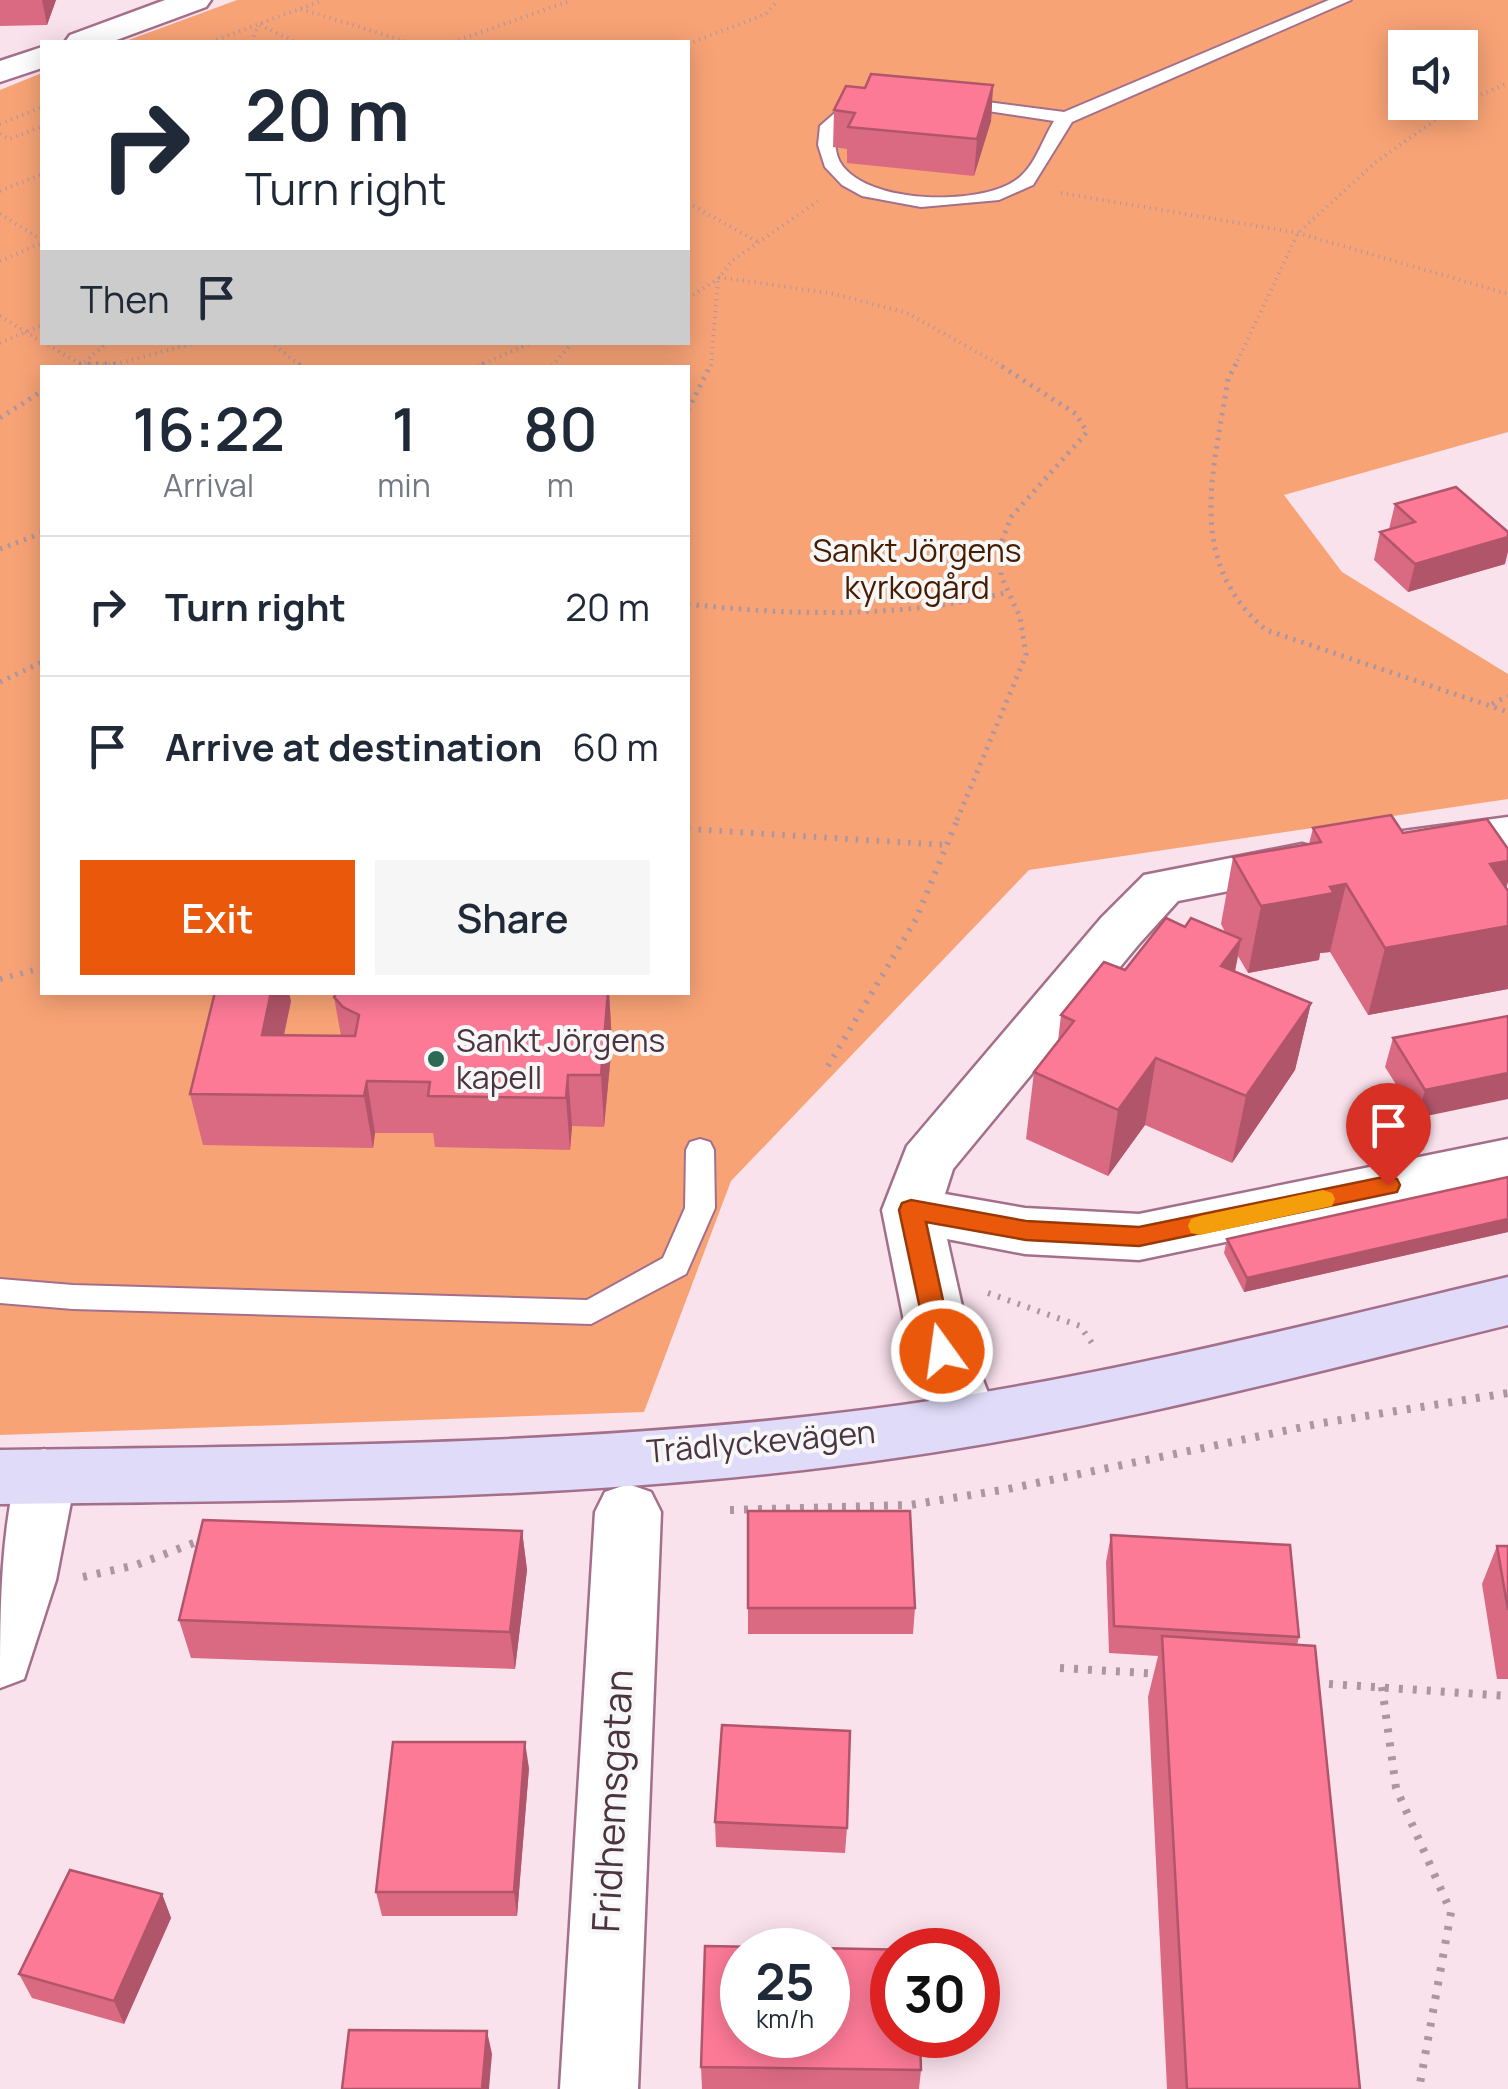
<!DOCTYPE html>
<html lang="en">
<head>
<meta charset="utf-8">
<style>
	body { margin:0; font-family:Manrope,sans-serif; background:#f6f6f7; color:#1f2937; height:100vh; display:flex; flex-direction:column; font-size:38px; white-space:nowrap }
	* { box-sizing:border-box; margin:0 }
	p { font-size:32px; color:#747a83 }
	.icon { flex:none; width:55px; height:55px; fill:none; stroke:currentColor; stroke-width:2; stroke-linecap:round; stroke-linejoin:round }
	.map { position:relative; flex:1; overflow:hidden }
	.side { position:absolute; left:40px; top:365px; width:650px; height:630px; display:flex; flex-direction:column; background:#fff; border-radius:0px; box-shadow:0 5px 25px #0003 }
	.side>* { flex:none }
	.banner { position:absolute; left:40px; top:40px; width:650px; height:305px; border-radius:0px; box-shadow:0 5px 25px #0003; background:#fff; color:#1f2937; overflow:hidden }
	.controls { position:absolute; left:1388px; top:30px; display:grid; gap:20px }
	.controls a { display:grid; place-items:center; width:90px; height:90px; border-radius:0px; background:#fff; box-shadow:0 5px 25px #0003; font-size:50px }
	.speed { position:absolute; left:720px; top:1928px; display:flex; gap:20px; font-size:50px; font-weight:700; text-align:center }
	.speed>* { display:grid; place-content:center; width:130px; height:130px; border-radius:50%; background:#fff; box-shadow:0 5px 25px #0003; line-height:1 }
	.speed small { font-size:25px; font-weight:400 }
	.speed .limit { border:15px solid #d22; background:#fff; color:#111 }
	.pin { position:absolute; display:grid; place-items:center; width:85px; height:85px; color:#fff; margin:-102px -42px; border-radius:50% 50% 50% 0; rotate:-45deg; box-shadow:0 0 10px #0007 }
	.pin .icon { rotate:45deg }
	.me { position:absolute; width:110px; margin:-55px; rotate:346deg; stroke-linejoin:round; filter:drop-shadow(0 0 8px #0008) }
	.turn { display:flex; align-items:center; gap:35px; height:210px; padding:0 40px; font-size:45px }
	.turn .icon { width:130px; height:130px; stroke-width:2.5 }
	.turn b { display:block; font-size:70px; line-height:85px }
	.then { display:flex; align-items:center; height:95px; padding:0 40px; background:#0003; gap:20px; font-size:38px }
	.eta { display:flex; justify-content:space-evenly; align-items:center; height:170px; text-align:center }
	.eta b { font-size:60px; font-weight:600; line-height:70px }
	.button { display:flex; gap:20px; margin-top:auto; padding:20px 40px }
	.button a { flex:1; height:115px; border-radius:0px; background:#ea580c; color:#fff; font-size:40px; font-weight:600; line-height:115px; text-align:center }
	.button a+a { background:#f6f6f7; color:#1f2937 }
	ul { padding:0; list-style:none }
	li { display:flex; align-items:center; gap:30px; height:140px; padding:0 40px; border-top:2px solid #e0e1e3 }
	li div { flex:1 }
	li b { display:block; font-size:38px }
	li em { font-style:normal }
	.map>svg:first-child { display:block }
</style>
</head>
<body>
<div class="map">
<svg width="1508" height="2089" viewBox="0 0 1508 2089">
	<rect width="100%" height="100%" fill="#fae2ed"/>
	<path fill="#f8a376" fill-rule="evenodd" d="M237,0H1508V432L1284,495L1342,572L1508,674V799L1029,870L731,1181L644,1412L0,1435V90L42,73V342H688V42H123ZM1405,48H1460V102H1405ZM42,368H688V992H42Z"/>
	<g fill="none" stroke-linecap="round" stroke-linejoin="round">
		<defs>
			<path id="lane" d="M1329,0H1351L1072,122L1033,185L999,200L921,207L862,196L842,185L825,167L818,145L820,126L836,112L867,102L876,107C864,117 847,120 835,131C835,141 835,153 840,162C865,205 980,206 1016,180C1035,167 1042,140 1054,121L954,106L945,101L948,97L1064,112Z
				M700,1139L710,1142L714,1150L715,1208L686,1274L591,1324L73,1309L0,1303V1279L73,1285L587,1300L663,1258L685,1208L686,1150L690,1142Z"/>
			<path id="street" d="M165,0H211L206,7L111,42H65L70,35Z
				M42,47V68L0,82V61Z
				M1508,817V851L1421,860L1403,855L1396,843L1403,831Z
				M1302,844L1320,849L1328,861L1320,873L1178,901L1139,944L953,1169L945,1194L1025,1208L1139,1214L1508,1139V1183L1139,1260L1025,1254L947,1239L972,1351L998,1419L988,1437L966,1445L944,1437L910,1351L882,1210L907,1146L1101,918L1144,875Z
				M44,1449L67,1457L76,1476L56,1580L24,1679L0,1688C0,1613 0,1526 21,1457Z
				M628,1484L651,1492L661,1512L638,2089H560L595,1512L605,1492Z"/>
			<path id="secondary" d="M1508,1277V1325C1307,1374 1107,1428 902,1457C605,1501 300,1500 0,1504V1450C300,1446 604,1446 902,1405C1106,1376 1307,1325 1508,1277Z"/>
		</defs>
		<use href="#lane" stroke="#a46f8a" stroke-width="4"/>
		<use href="#street" stroke="#a46f8a" stroke-width="5"/>
		<use href="#secondary" stroke="#a46f8a" stroke-width="5"/>
		<path stroke="#ae96a1" stroke-width="4" stroke-dasharray="1 5" stroke-linecap="butt" d="M301,9L408,42
			M260,25L296,42
			M211,42L323,0
			M252,42L258,25
			M453,42L572,0
			M688,44L766,14L778,0
			M0,124L42,107
			M0,134L9,139L42,126
			M0,191L42,174
			M1061,193L1298,233L1508,294
			M688,203L758,242
			M0,214L42,240
			M0,261L42,243
			M719,277L835,294L907,313L1002,366
			M688,298L718,279L733,260L818,201
			M0,316L42,342
			M43,342L82,365L116,364L198,342
			M270,342L301,366
			M0,343L42,325
			M80,366L108,342
			M478,366L533,342
			M552,366L573,342
			M711,366L718,280
			M1235,366L1298,233L1377,161L1457,105L1508,83"/>
		<path stroke="#ae96a1" stroke-width="5" stroke-dasharray="2.5 6" stroke-linecap="butt" d="M79,364H118
			M298,364L304,368
			M1236,364L1228,379C1214,472 1184,560 1266,630L1508,712
			M78,368L83,364
			M474,368L484,364
			M550,368L554,364
			M688,410L711,364
			M0,418L42,391
			M0,549L42,533
			M688,604C794,616 901,618 1005,593
			M0,682L42,662
			M1492,704L1508,696
			M957,820L1026,655L1020,617L1001,576L1002,541L1011,517L1087,432L1076,414L998,364"/>
		<path stroke="#ae96a1" stroke-width="6" stroke-dasharray="2.5 8" stroke-linecap="butt" d="M688,829L946,845
			M0,979L42,968
			M828,1066L916,919L958,818
			M988,1293L1080,1326L1094,1346"/>
		<path stroke="#ae96a1" stroke-width="8" stroke-dasharray="4 10" stroke-linecap="butt" d="M730,1510L910,1505L1008,1489L1322,1423L1508,1393
			M83,1577L136,1565L204,1539
			M1060,1668L1162,1674
			M1315,1683L1508,1696
			M1382,1687L1396,1788L1451,1912L1419,2089"/>
		<use href="#lane" fill="#fff" fill-rule="evenodd"/>
		<use href="#street" fill="#fff" fill-rule="evenodd"/>
		<use href="#secondary" fill="#dfdbf8" fill-rule="evenodd"/>
	</g>
	<path fill="#da6982" d="M0,0H56L47,25L0,26Z
		M993,85L991,121L974,176L847,163V149L833,147L834,110L865,88Z
		M1395,504L1505,564L1408,592L1374,560L1380,532L1389,529Z
		M1313,828L1403,833L1506,888L1508,891V989L1368,1015L1330,952L1320,953L1319,960L1248,973L1238,956L1235,972L1311,1003L1295,1070L1232,1163L1145,1125L1108,1176L1026,1139L1034,1072L1058,1041L1061,1015L1185,927L1225,932L1221,924L1233,857L1309,844Z
		M609,992L612,1043L604,1127L572,1126L570,1150L435,1147L433,1133H375L373,1148L203,1145L190,1094L291,1001L284,1035L341,1036L334,997Z
		M1508,1016L1417,1118L1385,1067L1393,1038Z
		M1508,1177V1232L1244,1292L1224,1253L1227,1239Z
		M748,1511L915,1608L913,1634H748Z
		M522,1531L527,1570L515,1669L191,1658L179,1620Z
		M1111,1535L1299,1637L1297,1645L1360,2089H1167L1148,1697L1158,1656L1109,1653L1106,1562Z
		M1497,1546H1508V1679H1497L1482,1584Z
		M529,1768L517,1916H382L376,1892Z
		M715,1822L847,1828L845,1853L716,1847Z
		M162,1894L171,1918L124,2024L32,1998L19,1974Z
		M701,2067L921,2070L919,2089H702Z"/>
	<path fill="#b1556a" d="M42,0H56L47,25Z
		M993,85L991,121L974,176L977,139Z
		M1508,537V552L1505,564L1408,592L1415,564Z
		M1508,861V882L1495,927L1490,864Z
		M1346,884L1330,952L1320,953L1319,960L1248,973L1261,906L1330,887Z
		M1508,926V989L1368,1015L1385,948Z
		M1241,939L1228,1006L1221,966Z
		M271,992H289L291,1001L273,1086L262,1035Z
		M609,992L612,1043L604,1127L601,1075Z
		M1311,1003L1295,1070L1232,1163L1246,1096Z
		M1156,1058L1145,1125L1108,1176L1118,1110Z
		M1508,1073V1099L1417,1118L1425,1090Z
		M568,1075L572,1126L570,1150L566,1098Z
		M367,1081L375,1133L373,1148L364,1096Z
		M1508,1219V1232L1244,1292L1247,1278Z
		M522,1531L527,1570L515,1669L510,1632Z
		M525,1742L529,1768L517,1916L514,1892Z
		M162,1894L171,1918L124,2024L114,2001Z
		M487,2031L492,2054L489,2089H482Z"/>
	<path fill="#fd7a97" stroke="#b1556a" stroke-width="2.5" fill-rule="evenodd" d="M871,74L993,85L977,139L848,127L855,113L834,110L846,86L865,88Z
		M1456,487L1508,532V537L1415,564L1380,532L1415,522L1395,504Z
		M1391,815L1403,833L1487,819L1508,849V861L1490,864L1508,891V926L1385,948L1346,884L1330,887L1334,893L1261,906L1233,857L1321,842L1313,828Z
		M1166,918L1185,927L1191,918L1241,939L1221,966L1311,1003L1246,1096L1156,1058L1118,1110L1034,1072L1074,1021L1061,1015L1104,962L1125,970Z
		M215,992H271L262,1035L355,1036L359,1015L343,1007L334,997L337,992H608L601,1075H568L566,1098L428,1096L430,1082L367,1081L364,1096L190,1094Z
		M1508,1016V1073L1425,1090L1393,1038Z
		M1508,1177V1219L1247,1278L1227,1239Z
		M748,1511H910L915,1608H748Z
		M203,1520L522,1531L510,1632L179,1620Z
		M1111,1535L1290,1545L1299,1637L1114,1626Z
		M1497,1546H1508V1610Z
		M1162,1636L1315,1646L1360,2089H1187Z
		M722,1725L850,1731L847,1828L715,1822Z
		M393,1742H525L514,1892H376Z
		M70,1870L162,1894L114,2001L19,1974Z
		M705,1946L918,1950H892V2035H920L921,2070L701,2067ZM742,1950H828V2035H742Z
		M349,2030L487,2031L482,2089H342Z"/>
	<path fill="#ea580c" stroke="#983908" stroke-width="2.5" d="M1388,1176L1397,1179L1400,1185L1397,1192L1139,1246L1026,1240L926,1222L954,1351L951,1359L942,1362L932,1359L929,1351L899,1210L902,1203L911,1200L1026,1221L1139,1227Z"/>
	<path fill="#f59e0b" d="M1323,1190L1332,1193L1335,1199L1332,1206L1200,1235L1191,1233L1188,1226L1191,1219L1200,1216Z"/>
	<circle fill="#2d6954" stroke="#f7f7f7" stroke-width="4" cx="436" cy="1059" r="10"/>
	<g text-anchor="middle" stroke-width="8" stroke-linejoin="round" paint-order="stroke">
		<g font-size="32" fill="#471b00" stroke="#f7f7f7">
			<text x="917" y="562">Sankt Jörgens<tspan x="917" dy="37">kyrkogård</tspan></text>
		</g>
		<g font-size="32" fill="#4b343f" stroke="#f7f7f7" text-anchor="start">
			<text x="456" y="1052">Sankt Jörgens<tspan x="456" dy="37">kapell</tspan></text>
		</g>
		<g font-size="32" fill="#4b343f" stroke="#f7f7f7">
			<text transform="translate(761 1442) rotate(-5)" y="11">Trädlyckevägen</text>
		</g>
		<g font-size="38" fill="#4b343f" stroke="#f7f7f7">
			<text transform="translate(613 1801) rotate(-87)" y="13">Fridhemsgatan</text>
		</g>
	</g>
</svg>
<div class="controls">
<a><svg class="icon" aria-label="sound" viewBox="0 0 24 24"><path d="M4 9h4l5-4v14l-5-4H4zM17 9q2 3 0 6"/></svg></a>
</div>
<div class="speed"><div>25<small>km/h</small></div><div class="limit">30</div></div>
<div class="pin" style="left:1388px;top:1185px;background:#d93025"><svg class="icon" aria-label="arrive" viewBox="0 0 24 24"><path d="M6 21V4h12l-3 4 3 4H6"/></svg></div>
<svg class="me" style="left:942px;top:1351px" viewBox="-20 -20 40 40"><circle r="17" fill="#ea580c" stroke="#fff" stroke-width="3"/><path d="M0-11L8 9 0 5-8 9z" fill="#fff"/></svg>
<div class="banner">
<div class="turn"><svg class="icon" aria-label="right" viewBox="0 0 24 24"><path d="M7 20v-9h11M14 6l5 5-5 5"/></svg><div><b>20 m</b>Turn right</div></div>
<div class="then">Then<svg class="icon" aria-label="arrive" viewBox="0 0 24 24"><path d="M6 21V4h12l-3 4 3 4H6"/></svg></div>
</div>
<section class="side">
<div class="eta">
<div><b>16:22</b><p>Arrival</p></div>
<div><b>1</b><p>min</p></div>
<div><b>80</b><p>m</p></div>
</div>
<ul>
<li><svg class="icon" aria-label="right" viewBox="0 0 24 24"><path d="M7 20v-9h11M14 6l5 5-5 5"/></svg><div><b>Turn right</b></div><em>20 m</em></li>
<li><svg class="icon" aria-label="arrive" viewBox="0 0 24 24"><path d="M6 21V4h12l-3 4 3 4H6"/></svg><div><b>Arrive at destination</b></div><em>60 m</em></li>
</ul>
<div class="button"><a>Exit</a><a>Share</a></div>
</section>
</div>
</body>
</html>
